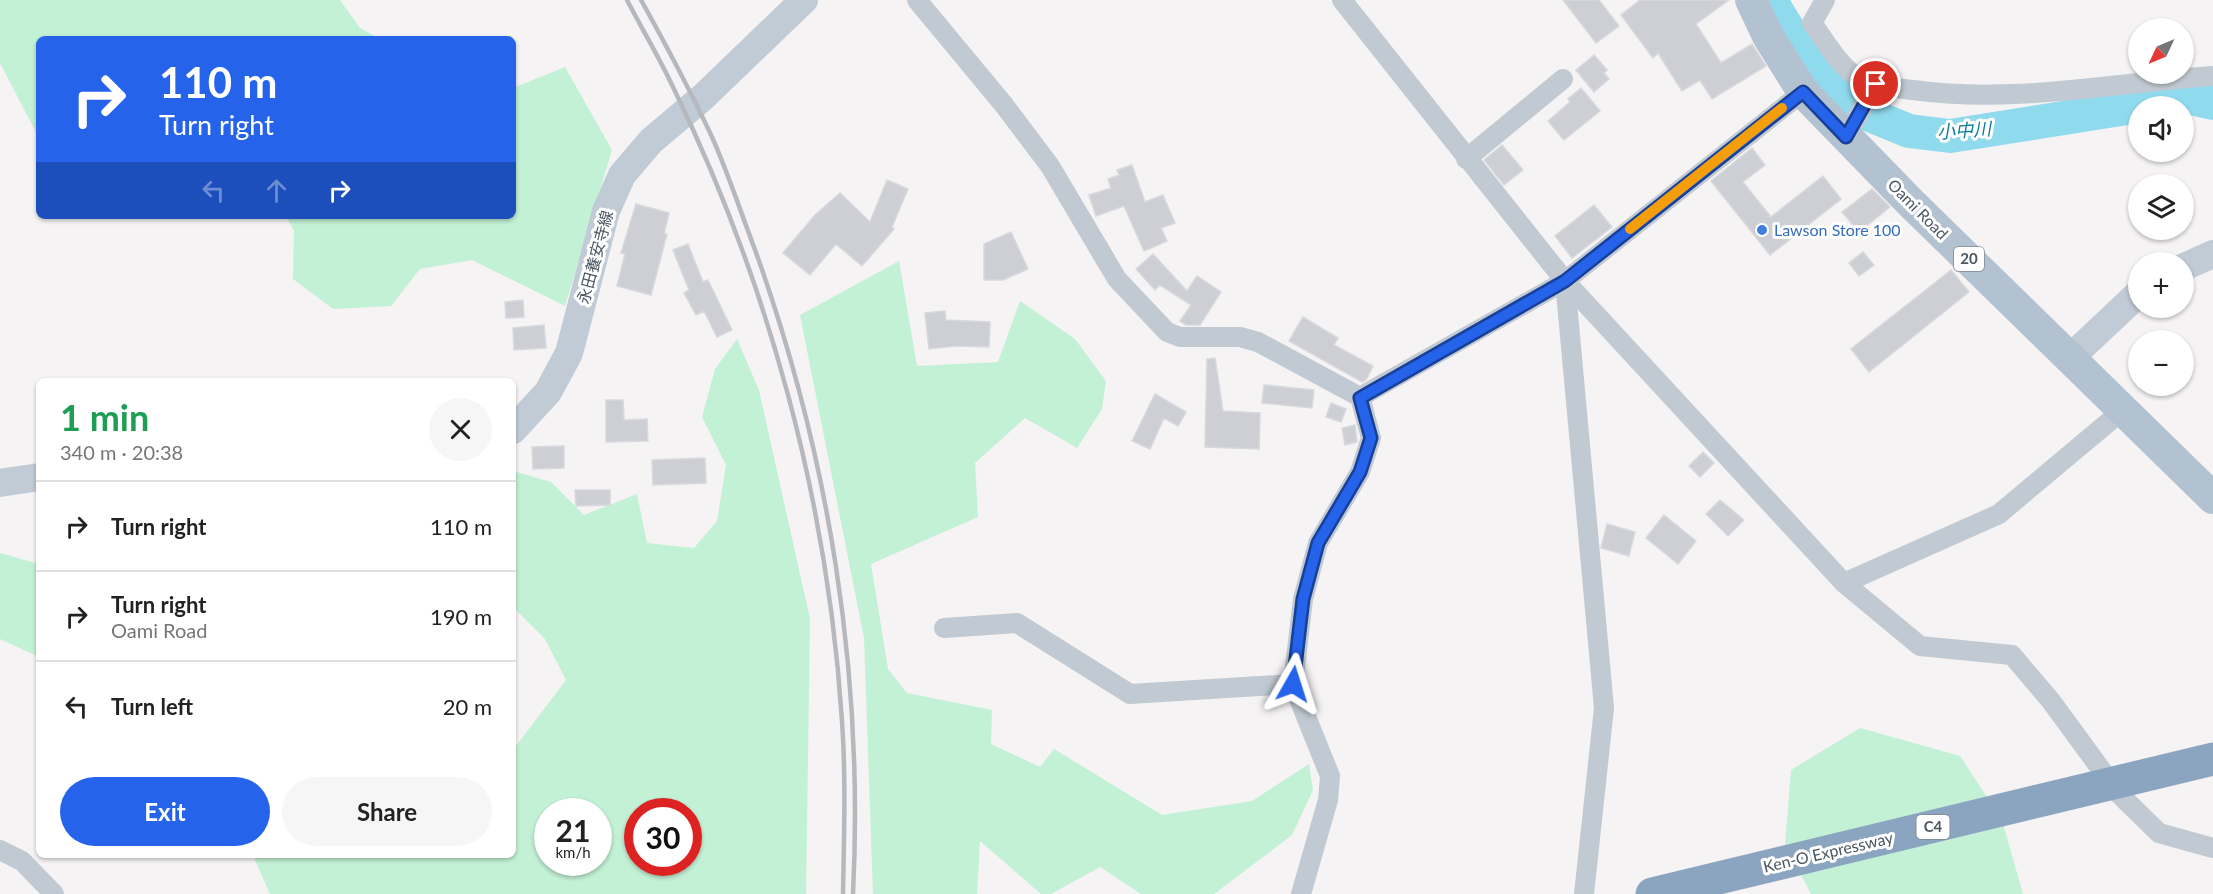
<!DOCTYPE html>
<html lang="en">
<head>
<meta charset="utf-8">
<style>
	body { margin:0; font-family:Lato,"Noto Sans JP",sans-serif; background:#f6f6f6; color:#222; height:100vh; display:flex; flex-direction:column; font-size:22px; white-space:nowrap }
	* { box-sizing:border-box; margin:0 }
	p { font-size:20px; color:#767676 }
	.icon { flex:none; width:33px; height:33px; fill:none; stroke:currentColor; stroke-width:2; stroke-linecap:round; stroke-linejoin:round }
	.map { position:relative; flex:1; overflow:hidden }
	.sheet { position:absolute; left:36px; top:378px; width:480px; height:480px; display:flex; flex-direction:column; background:#fff; border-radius:9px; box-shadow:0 2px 4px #0004 }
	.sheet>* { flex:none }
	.hud { position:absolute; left:36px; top:36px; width:480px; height:183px; border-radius:9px; box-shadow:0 2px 4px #0004; background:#2563eb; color:#fff; overflow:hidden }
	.needle { width:39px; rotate:226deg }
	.controls { position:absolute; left:2128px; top:18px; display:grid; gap:12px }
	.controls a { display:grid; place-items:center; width:66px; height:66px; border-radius:50%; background:#fff; box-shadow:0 2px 4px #0004; font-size:30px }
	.speed { position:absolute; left:534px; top:798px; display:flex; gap:12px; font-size:30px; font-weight:700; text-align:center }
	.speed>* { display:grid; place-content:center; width:78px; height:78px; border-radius:50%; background:#fff; box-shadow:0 2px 4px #0004; line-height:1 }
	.speed small { font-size:15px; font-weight:400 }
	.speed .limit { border:9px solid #d22; background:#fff; color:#111 }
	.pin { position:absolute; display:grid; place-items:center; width:51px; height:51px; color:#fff; margin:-26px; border:3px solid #fff; border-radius:50%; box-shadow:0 2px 6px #0007 }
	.me { position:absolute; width:66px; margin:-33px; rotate:6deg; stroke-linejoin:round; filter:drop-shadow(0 0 4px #0008) }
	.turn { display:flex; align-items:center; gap:21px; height:126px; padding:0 24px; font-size:27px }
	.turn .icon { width:78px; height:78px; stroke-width:2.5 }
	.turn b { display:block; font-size:42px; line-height:51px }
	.lanes { display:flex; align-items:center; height:57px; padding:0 24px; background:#0003; justify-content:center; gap:30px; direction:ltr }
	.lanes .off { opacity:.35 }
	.round { display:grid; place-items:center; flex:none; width:63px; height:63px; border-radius:32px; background:#f6f6f6 }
	.headline { display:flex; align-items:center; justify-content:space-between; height:102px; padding:0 24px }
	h1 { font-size:36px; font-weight:700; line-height:45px; color:#1e9e55 }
	.action { display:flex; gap:12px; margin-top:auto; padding:12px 24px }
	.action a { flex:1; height:69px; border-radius:36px; background:#2563eb; color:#fff; font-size:24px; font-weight:700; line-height:69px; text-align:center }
	.action a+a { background:#f6f6f6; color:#222 }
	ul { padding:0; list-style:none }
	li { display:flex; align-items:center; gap:18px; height:90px; padding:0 24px; border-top:2px solid #e0e0e0 }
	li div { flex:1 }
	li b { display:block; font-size:22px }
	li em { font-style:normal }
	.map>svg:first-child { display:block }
</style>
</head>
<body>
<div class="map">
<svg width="2213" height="894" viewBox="0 0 2213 894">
	<rect width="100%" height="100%" fill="#f5f3f3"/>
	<path fill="#c3f1d5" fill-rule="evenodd" d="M0,0H340L360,28L380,39H39V138L0,63Z
		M565,67L612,150L565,306L472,260L420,269L391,306L333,309L293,279L294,231L286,216H513V88Z
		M899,261L917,366L998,362L1020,301L1075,339L1106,381L1102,409L1077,448L1025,418L975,463L978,517L871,564L888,669L907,693L992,710L991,744L1040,767L1054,749L1162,815L1252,801L1309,764L1313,790L1292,835L1214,894H1141L1100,867L1051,894H1041L980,841L977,894H873L864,638L800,315Z
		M737,339L759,390L810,619L806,894H270L253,855H513V750L566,680L545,639L513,607V471L551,482L584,515L637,494L647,543L694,548L717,521L726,465L702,417L715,369ZM548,812H598V862H548ZM638,812H688V862H638Z
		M0,553L39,564V657L0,639Z
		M1860,728L1960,756L2002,820L2023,894H1811L1785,844L1791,770Z"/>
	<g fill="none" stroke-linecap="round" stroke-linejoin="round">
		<path stroke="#90daee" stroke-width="34" d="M1770,0L1816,74L1870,115L1909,131L1950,136L2190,98L2213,103"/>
	</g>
	<path fill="#cdcfd5" stroke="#d7d9de" stroke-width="1.5" d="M1563,0H1599L1619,26L1596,43Z
		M1640,0H1729L1696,24L1721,63L1752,44L1766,66L1712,99L1700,80L1682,91L1658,53L1653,58L1621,15Z
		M1594,55L1607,70L1604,73L1609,79L1594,92L1576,70Z
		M1581,88L1600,111L1564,140L1548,121L1570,102L1568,99Z
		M1502,145L1523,170L1504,185L1484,160Z
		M1752,148L1765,165L1743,182L1771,217L1823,176L1841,199L1770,255L1711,181Z
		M1132,165L1145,202L1163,195L1175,223L1161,228L1167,241L1144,251L1124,206L1096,216L1089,195L1111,188L1108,179L1119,175L1117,170Z
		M887,180L908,189L892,227L894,229L862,266L836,244L810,275L783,253L815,215L840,193L870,222Z
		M1872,189L1890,207L1859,232L1842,212Z
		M636,204L669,213L664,234H667L651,295L617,286L625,254L621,253Z
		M1594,205L1612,227L1572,258L1555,236Z
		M1011,232L1028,269L1003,280H984V244Z
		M688,244L703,282L708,280L732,330L717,337L704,311L696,315L684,293L689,290L673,250Z
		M1863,252L1874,265L1859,276L1849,263Z
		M1153,254L1187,291L1197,276L1221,292L1200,325H1186L1180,321L1191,305L1160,285L1155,290L1136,269Z
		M1951,270L1969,292L1869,372L1851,349Z
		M523,300L524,317L506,318L505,302Z
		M945,311L946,320L990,322L989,347L956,346L929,349L925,313Z
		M1303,317L1338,338L1334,345L1373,366L1366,380L1362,382L1289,341Z
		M544,325L546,348L514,350L513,328Z
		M1215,358L1223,411L1260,413L1259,449L1205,447L1207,359Z
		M1264,385L1314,390L1312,408L1262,403Z
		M1155,394L1186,412L1178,426L1164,418L1150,449L1132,441Z
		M606,400H623L624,420L647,419L648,441L606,442Z
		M1331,403L1346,409L1341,422L1326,417Z
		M1355,425L1357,442L1345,445L1342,428Z
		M564,446V468L533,469L532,447Z
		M1703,452L1714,463L1700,477L1689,466Z
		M705,458L706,483L653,485L652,460Z
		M575,490H610V505L576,506Z
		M1720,500L1744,520L1728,536L1706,514Z
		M1664,515L1696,541L1678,564L1646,538Z
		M1607,524L1635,532L1629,556L1601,548Z"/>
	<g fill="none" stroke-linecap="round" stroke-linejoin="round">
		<path stroke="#c1cad2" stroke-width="20" d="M917,0L1004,105L1050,166L1117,279L1167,332L1180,337H1240L1258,342L1360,397L1371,438L1360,472L1318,543L1303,599L1293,684L1330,776L1328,800L1301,894
			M1342,0L1565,281L1844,583L1920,646L2012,655L2051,701L2119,794L2159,833L2213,848
			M1825,0L1812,23C1825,40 1840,68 1859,78C1875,87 1895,88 1913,90C2013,104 2113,83 2213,76
			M1846,137L1876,84
			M1466,159L1563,79
			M1565,281L1604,708L1584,894
			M1360,397L1565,281L1803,92
			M1844,583L1999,514L2123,410
			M944,628L1017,623L1130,694L1293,684
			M0,850L22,861L54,894"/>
		<path stroke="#c1cbd6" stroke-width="28" d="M2184,267L2213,254
			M2070,358L2139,293
			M513,430L548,392L569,353L606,211L622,175L651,141L702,98L804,0
			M0,483L39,477"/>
		<path stroke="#b3c2d1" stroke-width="32" d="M1751,0L1768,36L1803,92L1910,202L2213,498"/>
		<path stroke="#8ba5c1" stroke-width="33" d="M1652,894L2213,759"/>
		<path stroke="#b5b8bd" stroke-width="4.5" d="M627,0C642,29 659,57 673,87C769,284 828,502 842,721C846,778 844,836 843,894
			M641,0C666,45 690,90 712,137C728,173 740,210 754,247C829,454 864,673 853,894"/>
	</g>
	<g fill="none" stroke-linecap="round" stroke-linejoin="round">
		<defs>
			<path id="route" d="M1293,684L1303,599L1318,543L1360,472L1371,438L1360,398L1565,281L1803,92L1846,137L1876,84"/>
		</defs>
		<use href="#route" stroke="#184099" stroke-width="15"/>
		<use href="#route" stroke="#2563eb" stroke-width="10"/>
		<path stroke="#f59e0b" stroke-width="10" d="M1630,229L1782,108"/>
	</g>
	<circle fill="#3f7fe0" stroke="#fff" stroke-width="2" cx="1762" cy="230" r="6"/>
	<g text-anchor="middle" stroke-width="6" stroke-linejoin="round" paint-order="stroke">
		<g fill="#fff" stroke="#808990" stroke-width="1.5">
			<rect x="1954" y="247" width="30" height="24" rx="4.5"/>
			<rect x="1916.5" y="815" width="33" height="24" rx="4.5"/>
		</g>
		<g font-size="15" font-weight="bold" fill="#4a5661">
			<text x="1969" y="264">20</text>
			<text x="1933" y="832">C4</text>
		</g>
		<g font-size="16" fill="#4a5661" stroke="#fff">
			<text transform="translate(1918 209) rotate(45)" y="6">Oami Road</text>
			<text transform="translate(595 257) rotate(-75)" y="6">永田養安寺線</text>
			<text transform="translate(1828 852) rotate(-13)" y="6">Ken-O Expressway</text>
		</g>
		<g font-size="16" fill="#366cbe" stroke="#fff" text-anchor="start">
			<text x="1774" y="236">Lawson Store 100</text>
		</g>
		<g font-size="18" font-style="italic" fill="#0c7c9b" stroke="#fff">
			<text transform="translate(1964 131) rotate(-4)" y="6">小中川</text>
		</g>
	</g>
</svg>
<div class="controls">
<a><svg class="needle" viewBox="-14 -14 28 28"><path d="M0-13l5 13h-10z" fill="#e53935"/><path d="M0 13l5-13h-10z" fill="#767676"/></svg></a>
<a><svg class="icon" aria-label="sound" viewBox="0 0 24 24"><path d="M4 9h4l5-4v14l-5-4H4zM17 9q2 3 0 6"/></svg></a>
<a><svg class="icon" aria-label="layers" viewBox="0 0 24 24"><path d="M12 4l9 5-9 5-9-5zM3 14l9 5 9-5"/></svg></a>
<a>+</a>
<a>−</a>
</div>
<div class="speed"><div>21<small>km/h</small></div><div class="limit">30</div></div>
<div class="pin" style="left:1876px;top:84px;background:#d93025"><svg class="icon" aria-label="arrive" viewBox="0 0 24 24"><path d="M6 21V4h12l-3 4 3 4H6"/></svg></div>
<svg class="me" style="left:1293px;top:684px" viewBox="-20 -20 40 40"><path d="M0-17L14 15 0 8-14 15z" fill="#2563eb" stroke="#fff" stroke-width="4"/></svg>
<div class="hud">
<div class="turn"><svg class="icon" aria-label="right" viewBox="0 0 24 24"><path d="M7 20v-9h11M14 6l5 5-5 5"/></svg><div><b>110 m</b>Turn right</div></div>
<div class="lanes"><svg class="icon off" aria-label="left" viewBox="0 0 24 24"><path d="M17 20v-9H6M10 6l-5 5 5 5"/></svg><svg class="icon off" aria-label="ahead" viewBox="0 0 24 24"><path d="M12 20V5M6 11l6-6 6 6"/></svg><svg class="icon" aria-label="right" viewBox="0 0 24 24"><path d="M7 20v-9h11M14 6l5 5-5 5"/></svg></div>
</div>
<section class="sheet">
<div class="headline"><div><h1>1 min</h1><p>340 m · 20:38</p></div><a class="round"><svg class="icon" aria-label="close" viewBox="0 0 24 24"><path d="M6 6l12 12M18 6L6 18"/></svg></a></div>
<ul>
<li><svg class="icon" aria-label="right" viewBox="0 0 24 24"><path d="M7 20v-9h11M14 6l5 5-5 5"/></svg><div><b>Turn right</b></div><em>110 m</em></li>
<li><svg class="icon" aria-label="right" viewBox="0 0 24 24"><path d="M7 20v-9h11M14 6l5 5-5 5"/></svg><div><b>Turn right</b><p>Oami Road</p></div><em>190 m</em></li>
<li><svg class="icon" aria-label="left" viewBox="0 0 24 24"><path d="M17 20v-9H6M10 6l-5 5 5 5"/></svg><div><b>Turn left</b></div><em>20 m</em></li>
</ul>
<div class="action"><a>Exit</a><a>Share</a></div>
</section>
</div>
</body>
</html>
